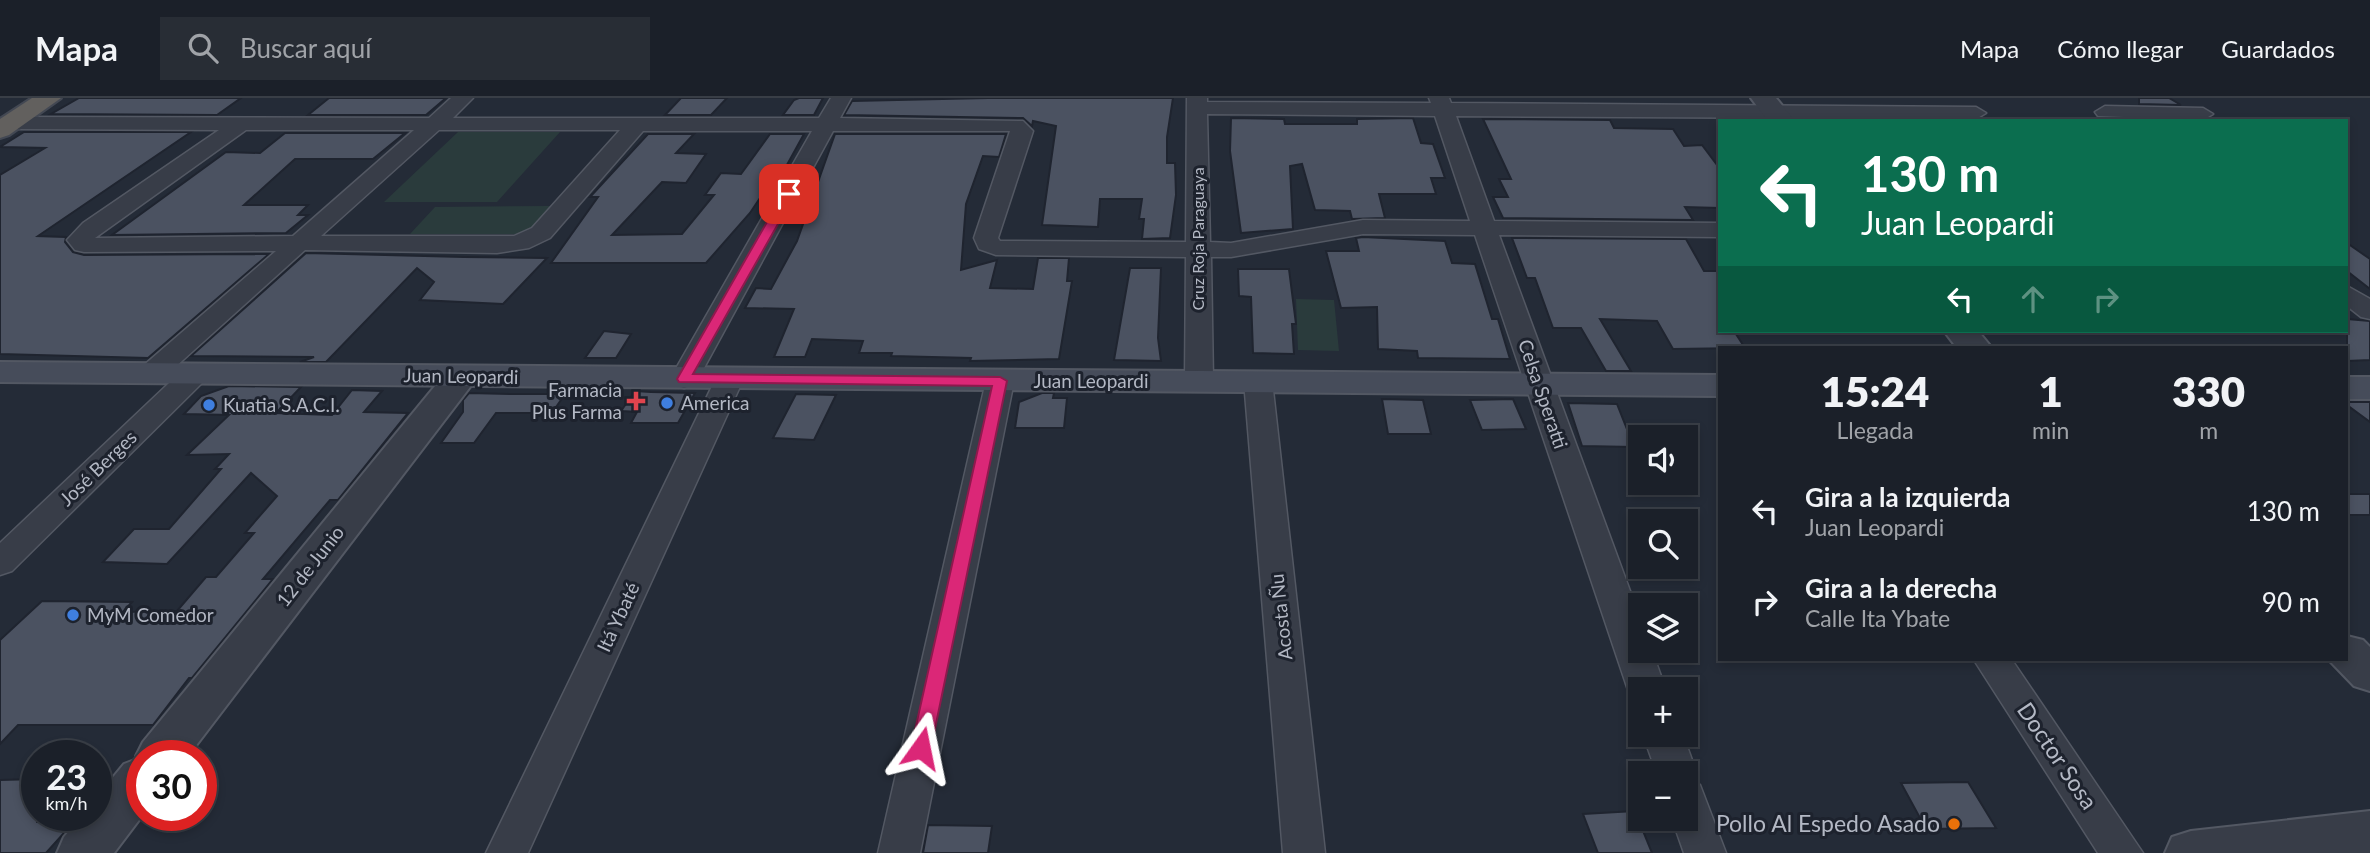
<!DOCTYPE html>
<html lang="es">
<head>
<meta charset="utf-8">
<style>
	body { margin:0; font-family:Lato,sans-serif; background:#282d35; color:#f1f3f6; height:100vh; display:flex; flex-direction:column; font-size:26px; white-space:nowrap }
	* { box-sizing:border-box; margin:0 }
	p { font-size:23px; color:#a0a3a8 }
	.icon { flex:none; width:38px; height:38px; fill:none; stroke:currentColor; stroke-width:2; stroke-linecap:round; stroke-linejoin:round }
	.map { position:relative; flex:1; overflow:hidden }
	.drawer { position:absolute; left:1718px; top:248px; width:630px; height:315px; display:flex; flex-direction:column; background:#1b2029; border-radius:0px; box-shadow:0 4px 10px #0003,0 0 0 2px #393e46 }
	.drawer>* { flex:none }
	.hud { position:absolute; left:1718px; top:21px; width:630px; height:214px; border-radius:0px; box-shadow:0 4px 10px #0003,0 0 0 2px #393e46; background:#0b6e4f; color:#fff; overflow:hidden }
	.fabs { position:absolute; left:1628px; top:327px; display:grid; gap:14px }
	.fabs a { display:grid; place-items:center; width:70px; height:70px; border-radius:0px; background:#1b2029; box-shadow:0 4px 10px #0003,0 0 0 2px #393e46; font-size:35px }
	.speed { position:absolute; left:21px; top:642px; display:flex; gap:14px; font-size:35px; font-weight:700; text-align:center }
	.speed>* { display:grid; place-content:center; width:91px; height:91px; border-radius:50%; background:#1b2029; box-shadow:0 4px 10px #0003,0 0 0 2px #393e46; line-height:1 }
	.speed small { font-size:18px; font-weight:400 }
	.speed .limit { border:10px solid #d22; background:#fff; color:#111 }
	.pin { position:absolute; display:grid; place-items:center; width:60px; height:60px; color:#fff; margin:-30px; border-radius:14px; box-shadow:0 4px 10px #0006 }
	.me { position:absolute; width:77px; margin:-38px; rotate:12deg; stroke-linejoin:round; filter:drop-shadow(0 0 5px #0008) }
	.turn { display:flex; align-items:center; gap:24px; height:147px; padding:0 28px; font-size:32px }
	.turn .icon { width:91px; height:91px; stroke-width:2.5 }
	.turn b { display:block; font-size:49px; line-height:60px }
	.lanes { display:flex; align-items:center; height:66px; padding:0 28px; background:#0003; justify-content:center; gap:35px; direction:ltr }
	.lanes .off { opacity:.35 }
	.eta { display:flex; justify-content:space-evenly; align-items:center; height:119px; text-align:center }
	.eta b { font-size:42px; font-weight:800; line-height:49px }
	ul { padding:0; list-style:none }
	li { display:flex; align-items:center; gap:21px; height:91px; padding:0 28px }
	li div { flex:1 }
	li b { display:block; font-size:26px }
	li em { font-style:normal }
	header { display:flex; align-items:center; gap:42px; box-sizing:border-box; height:98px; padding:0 35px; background:#1b2029; border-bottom:2px solid #393e46 }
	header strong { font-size:33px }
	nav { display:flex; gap:38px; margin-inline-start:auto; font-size:24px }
	.search { width:490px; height:63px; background:#282d35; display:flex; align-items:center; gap:18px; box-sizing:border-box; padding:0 24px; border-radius:0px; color:#a0a3a8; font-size:26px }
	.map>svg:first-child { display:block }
</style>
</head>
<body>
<header>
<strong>Mapa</strong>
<div class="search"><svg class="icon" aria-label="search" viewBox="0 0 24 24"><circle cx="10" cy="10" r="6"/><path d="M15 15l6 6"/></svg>Buscar aquí</div>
<nav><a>Mapa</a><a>Cómo llegar</a><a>Guardados</a></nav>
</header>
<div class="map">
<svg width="2370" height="755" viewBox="0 0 2370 755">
	<rect width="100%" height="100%" fill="#242b37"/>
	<path fill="#2a3b3c" d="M458,34H560L497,104H384Z
		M550,108L528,136H410L435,109Z
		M1296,201L1334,202L1339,253L1298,252Z"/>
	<path fill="#4b5261" stroke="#1f242f" stroke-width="2" d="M79,0H241L217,17L51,16Z
		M329,0H446L426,17H308Z
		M681,0H727L711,17H665Z
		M799,0H823L814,17H783L794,2Z
		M988,0H1173L1167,39V65H1175L1176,97L1170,140L1142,141L1144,121H1139L1142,101H1100L1098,129L1042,127L1056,28L1033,23L1032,28L1023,20L844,17L852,3Z
		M2139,0H2169L2181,7L2139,6Z
		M1231,20L1284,21L1285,26H1357V21L1413,20L1421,45L1433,46L1445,80H1431L1436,96H1379L1385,120L1352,121L1350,113L1315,112L1302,66L1290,68L1293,131L1241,135L1230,53Z
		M1483,21L1610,22L1614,30L1673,31L1684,48L1702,47L1720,71V110L1685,109L1693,122L1503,120L1493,99H1508L1499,81H1511Z
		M24,34H191L38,138L66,139L65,144L73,154L84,157L269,156L148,260L0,256V77L45,50L0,49Z
		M285,35H405L373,61H295L244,107H308L298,117H308L286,135L112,137L226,54L260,55Z
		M648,36H694L676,55L706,56L686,85L662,84L612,137L682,136L714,97H705L721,75L741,76L770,36H804L777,85H770L750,115L706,165H551L598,99H590Z
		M835,36H1006L999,59L983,58L966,106L961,172L997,162L990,190L1033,191L1038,160H1069L1067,183H1072L1059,261L970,263L971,260L891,258L892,255H859L863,243L812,241L805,259H774L794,211L745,210L756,190L771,191L797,143Z
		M1363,139L1445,143L1452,165L1475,166L1492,221H1498L1510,261L1418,260L1417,253L1378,251L1377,209L1341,210L1326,153H1359L1356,140Z
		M1512,140L1686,141L1704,173H1720V233H1734L1745,250L1673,251L1657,223L1600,221L1631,273H1606L1581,230H1553L1535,180H1527Z
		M2347,145L2370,161V191L2347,173Z
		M306,155L464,159L547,160L503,206L420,202L434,184L417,170L326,264H300L314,259L191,258Z
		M1130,170H1161L1158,240L1161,263L1114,262Z
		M1238,171H1289L1296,226H1292L1294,256L1253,255L1251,199L1239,198Z
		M2347,221L2370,223V262L2347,263Z
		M604,233L631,236L616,260H585Z
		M229,288L301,289L276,315L332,317L352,292L382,293L364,314L408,315L338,402H330L263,481H273L192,580H189L153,627H18L0,646V542L42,503L132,504L123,514L177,513L206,479H216L254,435H245L277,398L251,375L167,466L103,464L134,431H169L221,371H215L229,356L187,357L229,317L184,316L201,298Z
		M635,293L651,294L695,295L678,325H631L637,314L621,313Z
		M469,295L510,296H565L552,315H496L474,345H441L463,314V302Z
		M1042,295H1054L1053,300H1067L1064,330H1015L1019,304Z
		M796,296L836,297L814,342L773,340Z
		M1382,301L1423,302L1431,336H1388Z
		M1513,301L1526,331L1482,332L1470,302Z
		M2347,304H2370V324L2347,307Z
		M1568,305L1617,306L1634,349L1582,348Z
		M2347,396H2370V417H2347Z
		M37,681V724L73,725L46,755H0V682Z
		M1968,684L1996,730L1926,731L1901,685Z
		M1635,713L1652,755H1598L1583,716Z
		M928,727L992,728L988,755H923Z"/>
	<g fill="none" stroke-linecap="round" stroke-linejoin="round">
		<defs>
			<path id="minor" d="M451,0H473L453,20H819L831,0H851L840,20L1023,23L1033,33L998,140L1000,143L1186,144L1187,0H1207V4L1431,5L1429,0H1449L1451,5L1976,9L1986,15L1976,21L1456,18L1494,123L1720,125V139L1499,137L1640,520V553H1652L1666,592H1640V604L1634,602L1628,592L1475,137L1363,136L1231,159H1211L1213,282L1209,288L1199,291L1189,288L1185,282L1186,159L996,157L979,151L974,140L1010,33H833L698,281L694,287L684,290L674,287L670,281L812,33H643L550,140L529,150L497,155L305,152L163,280L153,283L143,280L139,274L143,268L276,153L84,154L75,152L67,142L83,125L219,32L13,31L3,25L13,19L429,20ZM1207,16L1435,18L1470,123L1363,122L1231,145L1210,144ZM246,32H414L293,138L95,140ZM439,32H620L532,130L514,138H321Z
				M2105,8L2203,10L2213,16L2203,22L2098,18L2095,14Z
				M2347,188L2370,201V221L2361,219L2347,208Z
				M196,266L206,269L210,275L206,281L12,473L0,477V445L186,269Z
				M729,273L739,276L743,282L528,755H486L715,282L719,276Z
				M1000,274L1010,277L1014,283L920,755H878L986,283L990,277Z
				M1258,274L1268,277L1272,283L1325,755H1283L1244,283L1248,277Z
				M1974,562H2012L2143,755H2098Z
				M1643,637H1683L1697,676L1693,685L1700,687L1726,755H1684L1672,721H1685V676H1657Z"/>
			<path id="tertiary" d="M1751,0H1776L1795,23H1768Z
				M1944,233H1978L1992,250H1957Z
				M461,268L473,271L478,278L473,285L188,658H142V718L114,755H57L64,739L82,718H96V700L124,666L137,661L136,658L143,644L449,271Z
				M2347,538L2363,542L2370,549V593L2354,588L2329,562H2347Z
				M2370,713V755H2165L2172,739L2191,733Z"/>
			<path id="secondary" d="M0,264L1720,277V298L0,284Z
				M2347,279H2370V301H2347Z"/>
			<path id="trunk" d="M32,0H61L9,37L0,40V21Z"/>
		</defs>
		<use href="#minor" stroke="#535863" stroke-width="3"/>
		<use href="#tertiary" stroke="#535863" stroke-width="4"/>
		<use href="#secondary" stroke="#535863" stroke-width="4"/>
		<use href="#trunk" stroke="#434853" stroke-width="4"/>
		<use href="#minor" fill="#383d48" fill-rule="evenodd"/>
		<use href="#tertiary" fill="#383d48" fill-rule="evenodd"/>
		<use href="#secondary" fill="#464c5a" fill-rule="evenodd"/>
		<use href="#trunk" fill="#62605e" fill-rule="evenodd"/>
	</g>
	<path fill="#db2777" stroke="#8e194d" stroke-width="2" d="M789,93L795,96L693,276L1000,279L1007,283L931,650L928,656H914L911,650L992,288L679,284L677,281L783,96Z"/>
	<path fill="#e0444e" stroke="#1d222d" stroke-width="2.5" d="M632.5 292.5h7v7h7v7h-7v7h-7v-7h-7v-7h7z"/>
	<g fill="#3f7fe0" stroke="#1d222d" stroke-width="2.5">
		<circle cx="667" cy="305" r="7"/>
		<circle cx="209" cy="307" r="7"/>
		<circle cx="73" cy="517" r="7"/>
	</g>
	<circle fill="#e8710a" stroke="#1d222d" stroke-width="2.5" cx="1954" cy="726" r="7"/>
	<g text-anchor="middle" stroke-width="6" stroke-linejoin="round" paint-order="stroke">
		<g font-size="16" fill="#b3b8c4" stroke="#1d222d">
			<text transform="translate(1198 141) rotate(-90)" y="6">Cruz Roja Paraguaya</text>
		</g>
		<g font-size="19" fill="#b3b8c4" stroke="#1d222d">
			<text transform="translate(461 278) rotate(1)" y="7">Juan Leopardi</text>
			<text x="1091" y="290">Juan Leopardi</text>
			<text transform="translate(1543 296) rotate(71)" y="7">Celsa Speratti</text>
			<text transform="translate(98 370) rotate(-44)" y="7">José Berges</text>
			<text transform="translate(310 468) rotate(-52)" y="7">12 de Junio</text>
			<text transform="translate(618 519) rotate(-65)" y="7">Itá Ybaté</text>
			<text transform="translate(1281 519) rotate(-96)" y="7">Acosta Ñu</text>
		</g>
		<g font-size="19" fill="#b3b8c4" stroke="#1d222d" text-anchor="start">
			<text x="622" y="299" text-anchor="end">Farmacia<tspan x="622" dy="22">Plus Farma</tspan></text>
			<text x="681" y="312">America</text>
			<text x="223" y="314">Kuatia S.A.C.I.</text>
			<text x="87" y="524">MyM Comedor</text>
		</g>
		<g font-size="23" fill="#b3b8c4" stroke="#1d222d">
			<text transform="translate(2057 658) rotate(56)" y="8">Doctor Sosa</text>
		</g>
		<g font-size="23" fill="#b3b8c4" stroke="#1d222d" text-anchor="end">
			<text x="1940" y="734">Pollo Al Espedo Asado</text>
		</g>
	</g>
</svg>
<div class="fabs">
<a><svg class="icon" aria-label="sound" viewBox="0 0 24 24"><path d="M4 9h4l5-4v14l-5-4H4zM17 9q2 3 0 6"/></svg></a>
<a><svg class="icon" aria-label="search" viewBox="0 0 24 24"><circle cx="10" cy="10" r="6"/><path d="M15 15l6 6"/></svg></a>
<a><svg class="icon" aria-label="layers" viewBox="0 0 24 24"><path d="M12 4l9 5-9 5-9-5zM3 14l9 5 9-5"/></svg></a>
<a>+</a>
<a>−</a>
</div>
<div class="speed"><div>23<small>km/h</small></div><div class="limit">30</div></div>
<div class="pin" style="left:789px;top:96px;background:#d93025"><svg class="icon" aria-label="arrive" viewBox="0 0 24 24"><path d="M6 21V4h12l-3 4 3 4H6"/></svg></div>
<svg class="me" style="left:921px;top:650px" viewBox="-20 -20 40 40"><path d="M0-17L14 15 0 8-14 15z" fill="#db2777" stroke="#fff" stroke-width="4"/></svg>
<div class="hud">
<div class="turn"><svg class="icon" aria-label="left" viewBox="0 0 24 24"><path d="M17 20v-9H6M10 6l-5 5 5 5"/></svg><div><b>130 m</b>Juan Leopardi</div></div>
<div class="lanes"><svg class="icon" aria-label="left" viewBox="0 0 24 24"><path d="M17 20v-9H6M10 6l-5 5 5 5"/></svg><svg class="icon off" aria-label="ahead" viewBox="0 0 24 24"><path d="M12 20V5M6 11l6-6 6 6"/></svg><svg class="icon off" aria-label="right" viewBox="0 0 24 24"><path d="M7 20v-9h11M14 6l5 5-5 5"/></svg></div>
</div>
<section class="drawer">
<div class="eta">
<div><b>15:24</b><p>Llegada</p></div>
<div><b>1</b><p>min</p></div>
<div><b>330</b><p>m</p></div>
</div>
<ul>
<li><svg class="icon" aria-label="left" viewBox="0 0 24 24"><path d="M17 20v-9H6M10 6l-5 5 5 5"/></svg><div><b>Gira a la izquierda</b><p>Juan Leopardi</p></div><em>130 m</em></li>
<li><svg class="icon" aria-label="right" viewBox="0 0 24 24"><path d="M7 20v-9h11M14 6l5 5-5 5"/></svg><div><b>Gira a la derecha</b><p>Calle Ita Ybate</p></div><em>90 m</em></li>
</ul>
</section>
</div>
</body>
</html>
